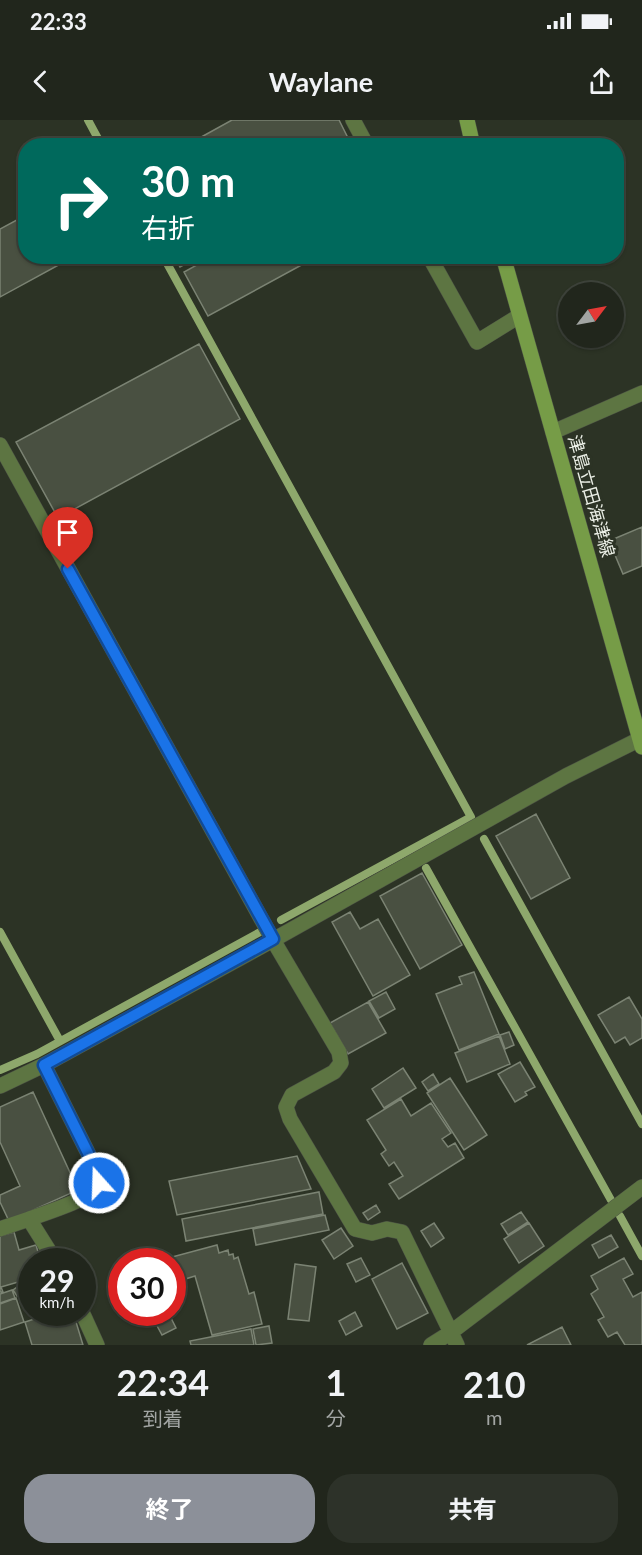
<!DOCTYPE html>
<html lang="ja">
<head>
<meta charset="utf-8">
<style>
	body { margin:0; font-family:Lato,"Noto Sans JP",sans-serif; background:#2d3229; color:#f1f3f6; height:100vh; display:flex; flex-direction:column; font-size:22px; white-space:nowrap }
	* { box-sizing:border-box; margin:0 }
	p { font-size:20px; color:#a2a5a3 }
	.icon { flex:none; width:33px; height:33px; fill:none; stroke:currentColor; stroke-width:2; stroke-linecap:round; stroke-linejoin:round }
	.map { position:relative; height:1225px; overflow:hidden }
	.details { display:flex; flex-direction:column; background:#21261c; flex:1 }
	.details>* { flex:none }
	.guide { position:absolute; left:18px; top:18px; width:606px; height:126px; border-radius:24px; box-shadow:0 2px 4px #0004,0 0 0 2px #3e433b; background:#00695c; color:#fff; overflow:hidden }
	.needle { width:39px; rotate:58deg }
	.controls { position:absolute; left:558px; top:162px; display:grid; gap:12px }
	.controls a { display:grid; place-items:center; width:66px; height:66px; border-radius:50%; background:#21261c; box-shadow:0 2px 4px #0004,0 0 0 2px #3e433b; font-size:30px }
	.speed { position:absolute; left:18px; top:1128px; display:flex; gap:12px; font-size:30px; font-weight:700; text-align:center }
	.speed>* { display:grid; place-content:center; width:78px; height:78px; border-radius:50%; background:#21261c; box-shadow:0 2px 4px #0004,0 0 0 2px #3e433b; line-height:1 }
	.speed small { font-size:15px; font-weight:400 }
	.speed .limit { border:9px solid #d22; background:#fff; color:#111 }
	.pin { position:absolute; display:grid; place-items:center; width:51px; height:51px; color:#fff; margin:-62px -26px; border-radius:50% 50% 50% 0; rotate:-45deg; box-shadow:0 0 6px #0007 }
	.pin .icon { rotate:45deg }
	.me { position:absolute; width:66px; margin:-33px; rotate:340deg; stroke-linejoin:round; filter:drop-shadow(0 0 4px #0008) }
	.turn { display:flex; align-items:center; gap:21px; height:126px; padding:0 24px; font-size:27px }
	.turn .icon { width:78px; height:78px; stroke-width:2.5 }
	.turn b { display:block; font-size:42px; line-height:51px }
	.eta { display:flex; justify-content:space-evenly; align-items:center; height:102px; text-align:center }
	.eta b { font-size:36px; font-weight:700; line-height:42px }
	.button { display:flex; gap:12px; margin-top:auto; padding:12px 24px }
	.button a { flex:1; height:69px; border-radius:24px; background:#8c9099; color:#fff; font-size:24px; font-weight:700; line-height:69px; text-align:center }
	.button a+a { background:#2d3229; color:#f1f3f6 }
	.status { display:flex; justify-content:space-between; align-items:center; height:42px; padding:0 30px; background:#21261c; direction:ltr }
	.status svg { height:16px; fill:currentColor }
	header { display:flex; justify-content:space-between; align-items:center; height:78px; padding:0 24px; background:#21261c; font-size:27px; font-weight:700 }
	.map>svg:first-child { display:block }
</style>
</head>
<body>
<div class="status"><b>22:33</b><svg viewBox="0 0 49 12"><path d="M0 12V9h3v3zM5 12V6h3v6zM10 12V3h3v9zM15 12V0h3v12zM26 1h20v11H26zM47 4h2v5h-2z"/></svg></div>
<header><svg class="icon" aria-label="back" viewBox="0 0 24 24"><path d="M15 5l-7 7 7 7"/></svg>Waylane<svg class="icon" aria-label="share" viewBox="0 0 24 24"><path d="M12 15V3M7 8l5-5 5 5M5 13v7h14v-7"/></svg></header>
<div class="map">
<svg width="642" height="1225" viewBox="0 0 642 1225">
	<rect width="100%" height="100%" fill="#2c3325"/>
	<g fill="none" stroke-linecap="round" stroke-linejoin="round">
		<path stroke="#8ea86c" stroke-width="8" d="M88,0L102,26
			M163,136L471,697L281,800
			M484,719L642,1004
			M426,748L611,1080
			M0,812L60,921
			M0,950L37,934L260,812
			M620,1096L642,1136"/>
	</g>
	<path fill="#495041" stroke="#7b8373" stroke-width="1.5" d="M232,0H339L352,26H185Z
		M26,95V136H75L0,177V109Z
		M174,136H200L180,147Z
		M213,136H318L208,196L184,152Z
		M199,224L240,299L58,398L16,322Z
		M642,407V446L623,454L609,421Z
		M536,694L570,758L531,779L496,716Z
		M422,753L462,825L420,849L380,776Z
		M350,792L360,809L378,799L410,855L373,876L332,802Z
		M474,852L499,914L459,930L436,874L462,864L459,857Z
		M386,872L395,889L379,898L369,881Z
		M629,877L642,899V918L630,925L625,917L615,923L598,895Z
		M368,882L386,913L348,934L330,903Z
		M509,912L514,925L505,929L500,915Z
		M499,916L510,944L467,962L455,933Z
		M520,942L535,967L525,972L527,975L515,982L498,954Z
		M403,948L416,968L384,988L372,969Z
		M433,954L439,964L428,971L422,962Z
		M450,958L487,1015L464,1030L427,973Z
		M33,972L78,1070L9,1101L0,1082V1075L20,1066L0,1022V987Z
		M401,979L411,996L431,983L451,1013L442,1019L448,1027L455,1023L464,1038L399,1079L389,1064L403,1056L394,1042L389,1046L381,1034L386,1030L367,1000Z
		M297,1036L311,1069L177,1095L169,1061Z
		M319,1072L323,1094L186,1121L182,1099Z
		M376,1085L380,1092L368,1100L363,1093Z
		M521,1092L528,1102L508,1115L501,1104Z
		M325,1095L329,1110L256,1125L253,1109Z
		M434,1103L444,1118L431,1127L421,1111Z
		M529,1103L544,1126L519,1143L504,1119Z
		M341,1108L353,1126L334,1139L322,1120Z
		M14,1112L19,1130L36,1125L41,1142H32V1158L1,1167L3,1172H0V1116Z
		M611,1115L618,1127L599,1138L592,1125Z
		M217,1125L219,1133L228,1130L229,1135L233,1134L234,1139L238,1137L249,1174L254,1172L262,1204L212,1215L195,1156L179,1161L172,1137Z
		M361,1138L370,1155L356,1162L347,1144Z
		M624,1138L633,1154L623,1159L633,1177L642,1172V1225H625L617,1212L608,1217L598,1200L604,1197L591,1174L598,1169L591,1156Z
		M402,1143L428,1193L397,1209L372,1159Z
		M295,1144L316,1147L309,1201L288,1199Z
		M20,1165L24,1172L17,1176L13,1170Z
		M32,1166V1187L24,1170Z
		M12,1170L15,1178L0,1183V1174Z
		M16,1178L24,1202L0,1210V1184Z
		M56,1192H73L83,1225H32L25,1202Z
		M355,1192L362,1206L346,1215L339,1201Z
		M171,1198L176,1208L162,1215L156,1204Z
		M269,1206L272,1223L256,1225L253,1209Z
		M562,1207L571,1225H527Z
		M251,1209L254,1225H191L190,1221Z"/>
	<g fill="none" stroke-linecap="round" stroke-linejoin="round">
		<defs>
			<path id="minor" d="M353,0L367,26
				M429,136L477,222L519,196
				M0,325L273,820L339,932L341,943L334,952L292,975L286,987L290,999L355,1109L372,1113L387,1109L402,1112L457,1225
				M44,945L99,1055C99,1061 99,1064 96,1069C85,1081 45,1093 29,1099L56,1142
				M0,966L44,945L273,820L566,656L640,619
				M0,1109L29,1099
				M82,1192L97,1225
				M431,1225L450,1213L642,1067"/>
			<path id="tertiary" d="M553,312L642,273"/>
			<path id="secondary" d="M467,0L473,26
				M503,136L642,627"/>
		</defs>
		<use href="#minor" stroke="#4b5144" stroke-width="16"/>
		<use href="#tertiary" stroke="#4b5144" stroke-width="16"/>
		<use href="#secondary" stroke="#4b5144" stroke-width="16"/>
		<use href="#minor" stroke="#5d7542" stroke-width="15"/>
		<use href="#tertiary" stroke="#5d7542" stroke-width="15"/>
		<use href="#secondary" stroke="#769c47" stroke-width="15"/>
	</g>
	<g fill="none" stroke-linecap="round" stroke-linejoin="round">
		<defs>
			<path id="route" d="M68,449L273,819L44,945L99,1055V1063"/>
		</defs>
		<use href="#route" stroke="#114b97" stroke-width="15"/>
		<use href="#route" stroke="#1a73e8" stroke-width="10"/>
	</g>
	<g text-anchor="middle" stroke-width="6" stroke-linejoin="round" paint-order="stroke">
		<g font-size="18" fill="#ebefe6" stroke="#2c3325">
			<text transform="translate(591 376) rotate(74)" y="6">津島立田海津線</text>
		</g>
	</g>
</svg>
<div class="controls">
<a><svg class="needle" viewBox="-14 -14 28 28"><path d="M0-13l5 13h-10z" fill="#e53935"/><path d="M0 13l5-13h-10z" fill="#a2a5a3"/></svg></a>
</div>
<div class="speed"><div>29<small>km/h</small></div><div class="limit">30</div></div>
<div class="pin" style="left:68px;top:449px;background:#d93025"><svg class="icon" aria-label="arrive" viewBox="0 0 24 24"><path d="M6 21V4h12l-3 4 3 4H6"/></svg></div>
<svg class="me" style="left:99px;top:1063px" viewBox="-20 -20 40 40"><circle r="17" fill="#1a73e8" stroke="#fff" stroke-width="3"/><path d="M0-11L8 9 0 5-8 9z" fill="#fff"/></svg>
<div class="guide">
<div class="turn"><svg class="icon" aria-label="right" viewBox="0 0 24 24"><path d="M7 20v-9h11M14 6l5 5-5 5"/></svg><div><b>30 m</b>右折</div></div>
</div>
</div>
<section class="details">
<div class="eta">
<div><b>22:34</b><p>到着</p></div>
<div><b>1</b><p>分</p></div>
<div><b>210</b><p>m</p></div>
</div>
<div class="button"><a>終了</a><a>共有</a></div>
</section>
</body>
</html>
